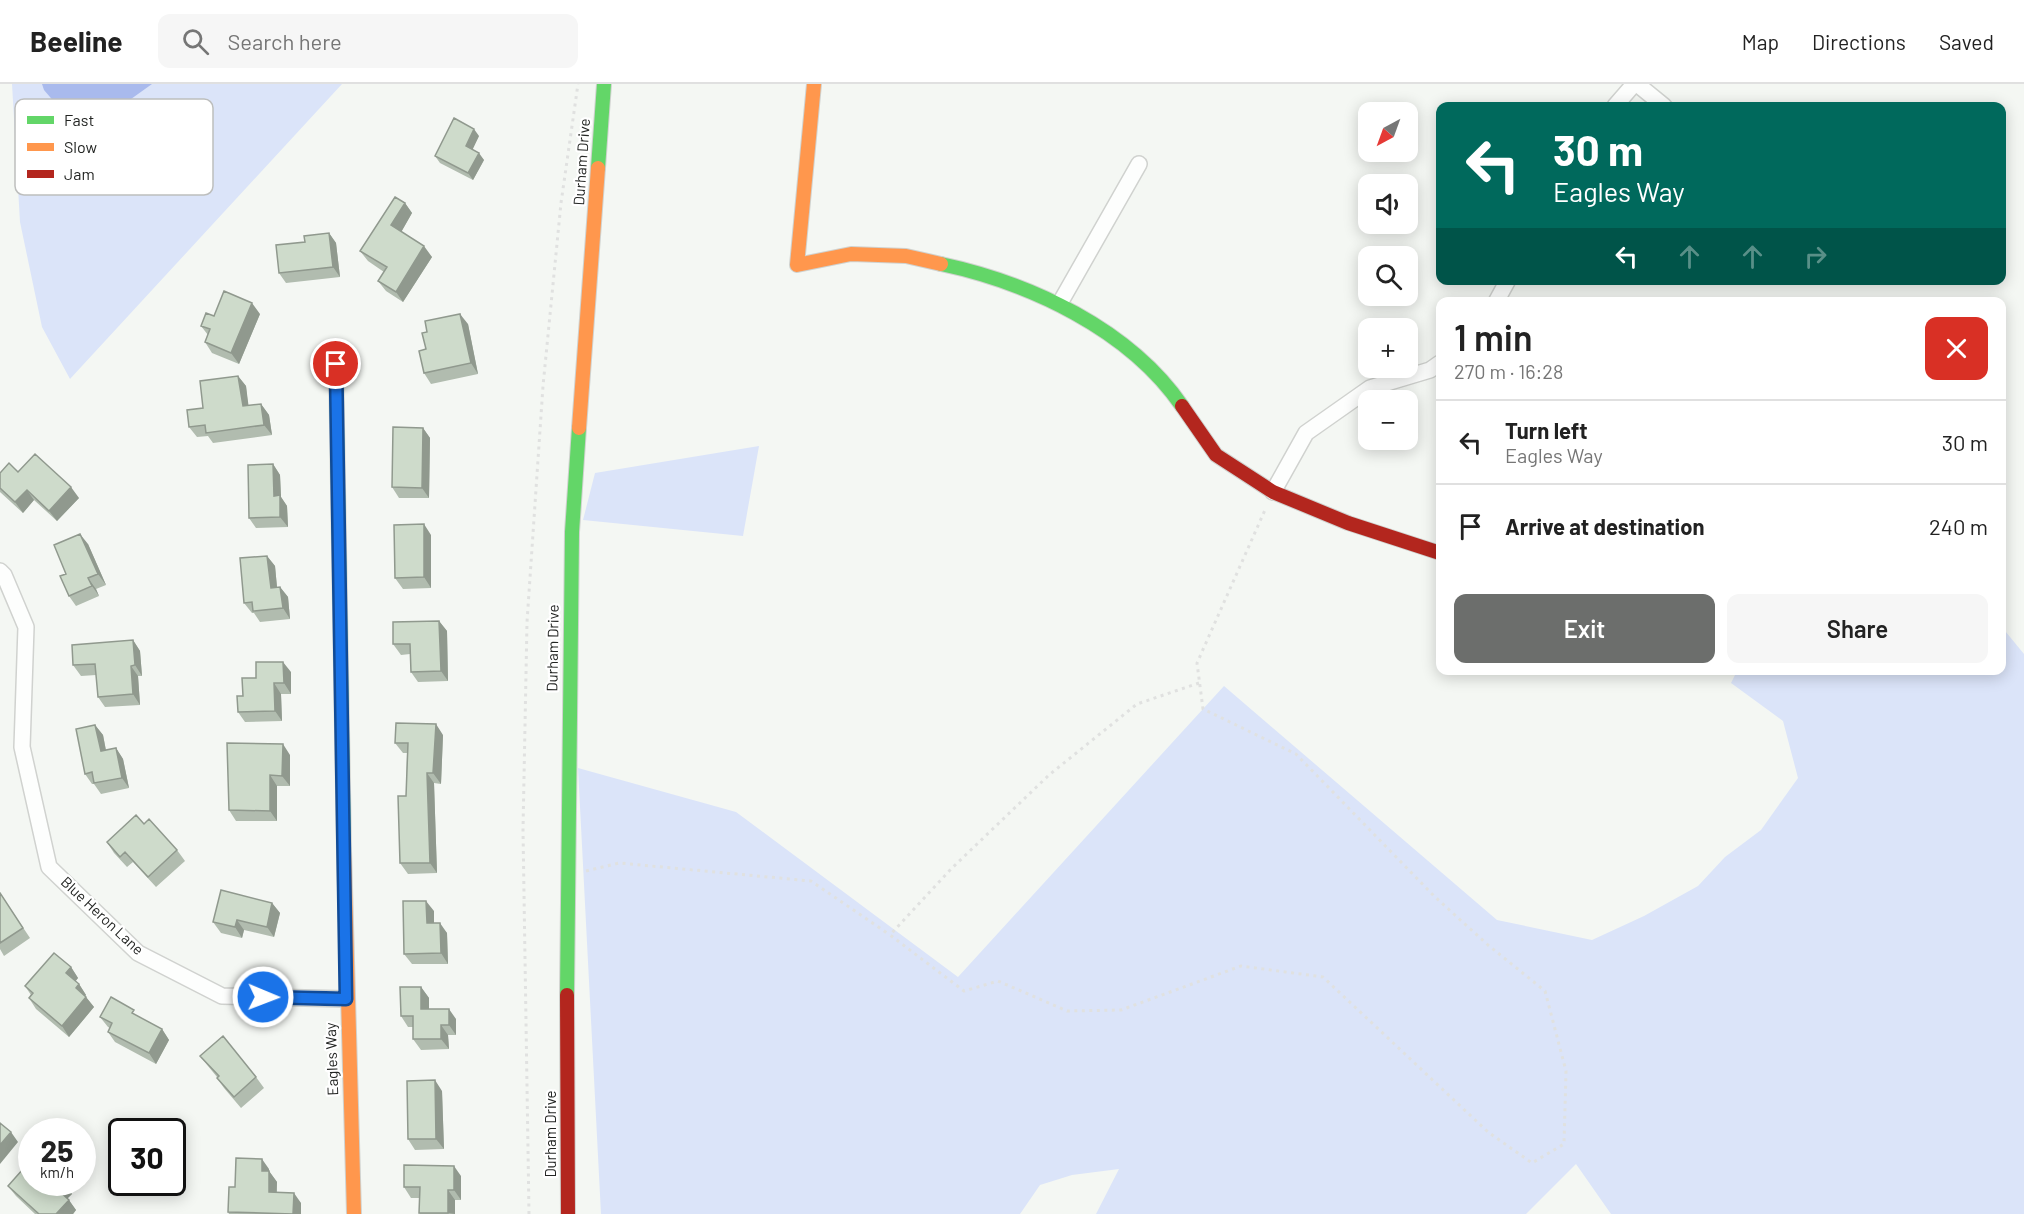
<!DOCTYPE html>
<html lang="en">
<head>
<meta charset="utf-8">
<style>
	body { margin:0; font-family:Barlow,sans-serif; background:#f6f6f6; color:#222; height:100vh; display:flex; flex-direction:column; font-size:22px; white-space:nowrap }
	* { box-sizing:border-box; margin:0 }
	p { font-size:20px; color:#767676 }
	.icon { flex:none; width:33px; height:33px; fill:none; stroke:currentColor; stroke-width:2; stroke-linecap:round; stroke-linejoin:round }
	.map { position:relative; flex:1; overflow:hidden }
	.panel { position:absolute; left:1436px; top:213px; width:570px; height:378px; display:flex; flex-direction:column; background:#fff; border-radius:12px; box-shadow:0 3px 15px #0003 }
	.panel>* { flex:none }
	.guide { position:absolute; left:1436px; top:18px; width:570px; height:183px; border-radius:12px; box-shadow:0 3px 15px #0003; background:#00695c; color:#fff; overflow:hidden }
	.needle { width:39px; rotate:221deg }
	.fabs { position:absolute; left:1358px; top:18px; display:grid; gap:12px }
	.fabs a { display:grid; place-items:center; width:60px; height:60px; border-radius:12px; background:#fff; box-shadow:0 3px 15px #0003; font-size:30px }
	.speed { position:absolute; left:18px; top:1034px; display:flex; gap:12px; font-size:30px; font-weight:700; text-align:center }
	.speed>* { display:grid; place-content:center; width:78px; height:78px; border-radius:50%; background:#fff; box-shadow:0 3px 15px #0003; line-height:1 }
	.speed small { font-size:15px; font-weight:400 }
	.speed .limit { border:3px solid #111; border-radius:9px; background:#fff; color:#111 }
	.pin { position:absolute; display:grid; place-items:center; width:51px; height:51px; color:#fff; margin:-26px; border:3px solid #fff; border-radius:50%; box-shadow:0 2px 6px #0007 }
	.me { position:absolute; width:66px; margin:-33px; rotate:91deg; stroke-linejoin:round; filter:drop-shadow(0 0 4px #0008) }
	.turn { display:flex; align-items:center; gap:21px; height:126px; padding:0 18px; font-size:27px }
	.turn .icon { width:78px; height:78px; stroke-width:2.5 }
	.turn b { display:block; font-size:42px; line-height:51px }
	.lanes { display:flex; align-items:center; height:57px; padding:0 18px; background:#0003; justify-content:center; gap:30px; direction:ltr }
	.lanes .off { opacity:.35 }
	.round { display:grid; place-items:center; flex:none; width:63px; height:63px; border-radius:12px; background:#f6f6f6 }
	.headline { display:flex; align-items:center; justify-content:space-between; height:102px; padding:0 18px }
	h1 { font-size:36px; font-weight:600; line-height:45px }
	.cta { display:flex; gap:12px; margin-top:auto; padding:12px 18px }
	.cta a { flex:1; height:69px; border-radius:12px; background:#6c6e6c; color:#fff; font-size:24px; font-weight:600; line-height:69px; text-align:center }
	.cta a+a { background:#f6f6f6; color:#222 }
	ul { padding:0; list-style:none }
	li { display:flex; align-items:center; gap:18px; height:84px; padding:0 18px; border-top:2px solid #e0e0e0 }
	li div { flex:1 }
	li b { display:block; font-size:22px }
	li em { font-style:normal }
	header { display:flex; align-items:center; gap:36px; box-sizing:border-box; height:84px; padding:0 30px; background:#fff; border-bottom:2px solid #e0e0e0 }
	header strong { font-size:28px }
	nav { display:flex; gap:33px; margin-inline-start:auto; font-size:21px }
	.search { width:420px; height:54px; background:#f6f6f6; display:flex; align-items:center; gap:15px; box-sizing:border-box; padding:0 21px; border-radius:12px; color:#767676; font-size:22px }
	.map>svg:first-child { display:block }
</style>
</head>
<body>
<header>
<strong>Beeline</strong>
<div class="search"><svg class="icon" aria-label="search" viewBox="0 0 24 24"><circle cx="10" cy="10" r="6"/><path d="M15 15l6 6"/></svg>Search here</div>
<nav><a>Map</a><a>Directions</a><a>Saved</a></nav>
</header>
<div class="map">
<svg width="2024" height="1130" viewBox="0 0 2024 1130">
	<rect width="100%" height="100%" fill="#f4f7f3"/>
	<path fill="#dbe4f9" d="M12,0H342L70,295L42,243L20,138Z
		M759,362L743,452L583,436L595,389Z
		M2001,542L2024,570V1130H1611L1576,1080L1526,1130H1096L1119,1085L1072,1091L1040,1101L1020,1130H601L578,684L736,728L958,893L1224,602L1497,836L1592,856L1644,832L1698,802L1725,773L1761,746L1798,694L1783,637L1731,599L1737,587L2001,586Z"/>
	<path fill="#a9baed" d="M42,0H152L131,15L56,20L44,6Z"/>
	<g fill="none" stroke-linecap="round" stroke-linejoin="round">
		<defs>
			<path id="street" d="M1637,0L1664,22
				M1615,22L1634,0
				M1496,218L1508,196
				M1060,219L1139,80
				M1273,408L1306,349L1370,304L1430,286L1440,279
				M0,487L4,491L26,543L22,663L49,783L138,869L222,912L346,915"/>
			<path id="fast" d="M598,84L604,0
				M941,180C1030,199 1129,245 1182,322
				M336,280L344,767
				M567,911L572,448L579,344"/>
			<path id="slow" d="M814,0L797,181L851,170L906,172L941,180
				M579,344L598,84
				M344,767L354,1130"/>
			<path id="jam" d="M1182,322L1216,371L1273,408L1348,439L1440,469
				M567,911L568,1130"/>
		</defs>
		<use href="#street" stroke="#d0d2cf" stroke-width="18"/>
		<use href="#fast" stroke="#d0d2cf" stroke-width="16"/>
		<use href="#slow" stroke="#d0d2cf" stroke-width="16"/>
		<use href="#jam" stroke="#d0d2cf" stroke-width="16"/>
		<path stroke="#e0e1e0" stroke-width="3" stroke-dasharray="3 4.5" stroke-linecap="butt" d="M1199,599L1137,620L1049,691L951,785L890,851L964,907L998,897L1067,927L1121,926L1241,882L1323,893L1488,1048L1532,1079L1564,1060L1566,987L1545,907L1488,861L1434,812L1296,670L1203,625L1197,579L1265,426
			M586,787L619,779L811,797L890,851
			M529,1130L523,746L527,538L543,302L561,119L578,0"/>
		<use href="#street" stroke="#fdfefd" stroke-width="15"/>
		<use href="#fast" stroke="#63d668" stroke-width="14"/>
		<use href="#slow" stroke="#ff974d" stroke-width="14"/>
		<use href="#jam" stroke="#b3261e" stroke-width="14"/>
	</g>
	<path fill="#b1bcaf" d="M479,52L472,65L484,76L473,96L440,79L435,72Z
		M405,119L412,129L401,148L432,173L403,218L386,207L378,197L384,188L368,177L360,167Z
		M329,149L336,159L340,193L286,199L279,189L305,158Z
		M260,230L239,280L212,269L205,258L208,251L201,242L214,232Z
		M468,240L478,290L431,300L424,289L427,248Z
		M238,292L246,302L248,322L261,320L269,331L272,351L213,359L208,352L197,353L189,343L203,324Z
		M423,344L430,354L429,414H399L392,403Z
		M273,380L280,391L281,413L287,422L288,443L256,444L249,434Z
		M18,388L79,414L57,437L34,416L23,429L0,408V389Z
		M431,451V504L403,505L395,494Z
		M88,460L106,501L96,505L99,512L76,522L69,512L66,490Z
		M267,472L275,482L277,503H280L288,513L290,535L260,538L254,529H252L244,519Z
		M439,537L447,547L448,597L418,598L411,588L410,570L401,571L393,560Z
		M133,556L140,567L142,592H138L140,621L105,623L98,613L96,591L81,592L73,581Z
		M291,588V610H281L282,637L245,638L238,628L243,612L256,594Z
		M95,641L103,651L106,666L116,664L123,675L129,704L101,710L94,700H92L85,690Z
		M443,651L441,700L434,699L437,789L408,790L400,779L406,712L407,669H403L395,659Z
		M290,671V702H277V737H236L229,726Z
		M144,740L177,766L185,777L156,803L133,778L127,783L114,769L107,758Z
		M0,809L30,854L4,872L0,865Z
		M272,819L280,829L274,853L244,846L242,854L221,849L213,838Z
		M434,827V839L447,849L448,880H412L404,870Z
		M71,883L78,894L75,898L79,900L86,911L85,912L94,923L69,953L36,925L29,914L31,911L25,902Z
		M421,903L429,914V925L456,935V951H448L449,965L421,966L413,955V943H408L401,932Z
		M100,933H139L162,945L169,956L156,980L115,958L108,948L110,944L108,943Z
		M200,972L256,993L264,1004L241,1024L224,1004L217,994V993L208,982Z
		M442,1007L444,1065L415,1066L408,1055Z
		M269,1085V1087L277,1098V1108L301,1119V1130H229L228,1128L235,1103Z
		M461,1092V1116H455V1130H420L419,1129L420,1114H411L404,1103Z
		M32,1098L64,1099L72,1110L67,1114L76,1126L73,1130H35L16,1112L8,1102Z"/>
	<path fill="#90998e" d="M474,45L479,52L471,69L466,62Z
		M479,69L484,76L473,96L468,89Z
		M405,119L412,129L399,152L391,141Z
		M329,149L336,159L340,193L333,183Z
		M424,162L432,173L403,218L396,208Z
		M252,219L260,230L239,280L231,269Z
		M460,230L468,240L478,290L471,279Z
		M238,292L246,302L250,333L243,322Z
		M261,320L269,331L272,351L264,341Z
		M423,344L430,354L429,414L422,404Z
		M273,380L280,391L281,413L287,422L288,443L280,433L274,412Z
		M71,403L79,414L57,437L49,427Z
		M27,406L34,416L23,429L15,418Z
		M424,440L431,451V504L424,493Z
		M80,450L88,460L106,501L98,490Z
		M267,472L275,482L278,514L271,504Z
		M88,494L96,505L99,512L92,502Z
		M280,503L288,513L290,535L283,524Z
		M439,537L447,547L448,597L441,587Z
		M133,556L140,567L142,592L135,581Z
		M283,578L291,588V610L284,599Z
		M131,582L138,592L140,621L133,610Z
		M274,599L281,610L282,637L275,627Z
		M436,640L443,651L441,700L433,689Z
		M95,641L103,651L108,678L101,667Z
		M283,660L290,671V702L282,692Z
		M116,664L123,675L129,704L122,694Z
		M427,689L434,699L437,789L430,779Z
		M270,691L277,702V737L270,727Z
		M426,817L434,827V849L427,839Z
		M272,819L280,829L274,853L267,843Z
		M237,836L244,846L242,854L235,843Z
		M440,839L447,849L448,880L441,869Z
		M71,883L78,894L73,900L66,889Z
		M79,900L86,911L83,914L76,904Z
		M421,903L429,914V936L421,925Z
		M86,913L94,923L69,953L62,942Z
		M449,925L456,935V951L449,941Z
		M441,941L448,951L449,965L441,955Z
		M162,945L169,956L156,980L149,969Z
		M435,996L442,1007L444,1065L436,1055Z
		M11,1048L18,1058L0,1080V1061Z
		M262,1075L269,1085V1098L262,1087Z
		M454,1082L461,1092V1116L454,1106Z
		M269,1087L277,1098L276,1119L269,1108Z
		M64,1099L72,1110L65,1117L58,1106Z
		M448,1106L455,1116V1130L448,1129Z
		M294,1109L301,1119V1130H293Z
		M69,1116L76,1126L73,1130H56Z"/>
	<path fill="#cedbcb" stroke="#90998e" stroke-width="1.5" d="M454,34L474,45L466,62L479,69L468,89L435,72Z
		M395,113L405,119L391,141L424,162L396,208L378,197L387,183L360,167Z
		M329,149L333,183L279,189L276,161L305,158L304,152Z
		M224,207L252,219L231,269L205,258L210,245L201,242L206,229L214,232Z
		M460,230L471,279L424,289L419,267L426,265L422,249L427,248L425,237Z
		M238,292L243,322L261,320L264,341L206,349L205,341L189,343L187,326L203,324L200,297Z
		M393,343L423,344L422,404L392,403Z
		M35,370L71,403L49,427L27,406L15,418L0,404V389L9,379L18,388Z
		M273,380L274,412L280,411V433L249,434L248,381Z
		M424,440V493L395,494L394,441Z
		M80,450L98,490L88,494L92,502L69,512L60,492L66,490L54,461Z
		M267,472L271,504L280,503L283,524L253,527L252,518L244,519L240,474Z
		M439,537L441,587L411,588L410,560H393V538Z
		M133,556L135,581L131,582L133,610L98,613L95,580L73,581L72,561Z
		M256,578H283L284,599H274L275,627L238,628L237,612H243L242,594H256Z
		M396,639L436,640L433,689H427L430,779H400L398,712H406L408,659H395Z
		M95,641L101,667L116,664L122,694L94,699L92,688L85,690L76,645Z
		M227,659L283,660L282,692L270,691V727L229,726Z
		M136,731L144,740L149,735L177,766L148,793L125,768L120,773L107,758Z
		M221,806L272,819L267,843L237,836L235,843L213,838Z
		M0,809L23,844L0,859Z
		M403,817H426L427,839H440L441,869L404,870Z
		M54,869L71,883L66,889L79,900L76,904L86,913L62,942L29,914L33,909L25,902Z
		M400,903H421V925H449V941H441V955H413V932H401Z
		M111,913L134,926L132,929L162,945L149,969L108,948L112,939L100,933Z
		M223,952L256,993L234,1013L217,994L219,992L200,972Z
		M435,996L436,1055H408L407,997Z
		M0,1039L11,1048L0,1061Z
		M236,1074L262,1075V1087H269V1108L294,1109L293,1130L228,1128L229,1103H235Z
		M404,1081L454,1082V1106H448V1129H419L420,1103H404Z
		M23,1085L29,1091L32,1087V1098H63L64,1099L58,1106L69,1116L56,1130H39L8,1102Z"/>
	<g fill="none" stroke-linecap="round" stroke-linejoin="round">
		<defs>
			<path id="route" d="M263,913L346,915L336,280"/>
		</defs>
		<use href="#route" stroke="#114b97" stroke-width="15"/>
		<use href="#route" stroke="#1a73e8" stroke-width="10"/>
	</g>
	<g text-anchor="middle" stroke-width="4.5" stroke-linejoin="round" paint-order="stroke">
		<g font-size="15" fill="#232523" stroke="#fff">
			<text transform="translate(582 78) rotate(-86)" y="5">Durham Drive</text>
			<text transform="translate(553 564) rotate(-89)" y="5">Durham Drive</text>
			<text transform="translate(102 832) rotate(43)" y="5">Blue Heron Lane</text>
			<text transform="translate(332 975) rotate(-92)" y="5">Eagles Way</text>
			<text transform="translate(551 1050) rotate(-90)" y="5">Durham Drive</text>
		</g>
	</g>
	<rect x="15" y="15" width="198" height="96" rx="9" fill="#fff" stroke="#bdbebd" stroke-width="1.5"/>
	<rect x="27" y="32" width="27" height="8" fill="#63d668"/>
	<rect x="27" y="59" width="27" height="8" fill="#ff974d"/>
	<rect x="27" y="86" width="27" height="8" fill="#b3261e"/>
	<g font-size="16" fill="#232523">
		<text x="64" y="42">Fast</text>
		<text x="64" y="69">Slow</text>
		<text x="64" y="96">Jam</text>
	</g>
</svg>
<div class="fabs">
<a><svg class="needle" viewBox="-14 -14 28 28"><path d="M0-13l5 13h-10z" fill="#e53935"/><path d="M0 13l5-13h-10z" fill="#767676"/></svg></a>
<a><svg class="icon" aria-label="sound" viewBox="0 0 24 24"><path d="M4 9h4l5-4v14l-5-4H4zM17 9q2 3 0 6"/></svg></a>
<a><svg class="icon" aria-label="search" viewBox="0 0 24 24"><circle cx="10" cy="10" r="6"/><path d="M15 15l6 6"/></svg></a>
<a>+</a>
<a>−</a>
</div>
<div class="speed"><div>25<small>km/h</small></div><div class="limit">30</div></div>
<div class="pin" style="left:336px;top:280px;background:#d93025"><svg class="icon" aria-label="arrive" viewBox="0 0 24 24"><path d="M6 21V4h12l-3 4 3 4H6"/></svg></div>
<svg class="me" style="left:263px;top:913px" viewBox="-20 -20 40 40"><circle r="17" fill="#1a73e8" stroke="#fff" stroke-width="3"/><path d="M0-11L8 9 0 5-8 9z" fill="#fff"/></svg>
<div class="guide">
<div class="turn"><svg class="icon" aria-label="left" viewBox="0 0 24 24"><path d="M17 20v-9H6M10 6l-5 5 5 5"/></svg><div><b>30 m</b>Eagles Way</div></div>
<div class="lanes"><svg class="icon" aria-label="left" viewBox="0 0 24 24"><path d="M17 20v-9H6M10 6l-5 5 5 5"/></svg><svg class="icon off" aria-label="ahead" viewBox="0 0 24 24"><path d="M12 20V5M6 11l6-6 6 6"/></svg><svg class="icon off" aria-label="ahead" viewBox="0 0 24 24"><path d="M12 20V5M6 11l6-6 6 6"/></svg><svg class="icon off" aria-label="right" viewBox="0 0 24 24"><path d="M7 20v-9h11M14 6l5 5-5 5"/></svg></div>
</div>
<section class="panel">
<div class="headline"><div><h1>1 min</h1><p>270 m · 16:28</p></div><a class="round" style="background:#d93025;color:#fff"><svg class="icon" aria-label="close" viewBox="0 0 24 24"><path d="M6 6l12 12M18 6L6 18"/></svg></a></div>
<ul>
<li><svg class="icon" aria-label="left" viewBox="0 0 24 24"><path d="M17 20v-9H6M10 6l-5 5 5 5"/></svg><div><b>Turn left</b><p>Eagles Way</p></div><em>30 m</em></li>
<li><svg class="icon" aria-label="arrive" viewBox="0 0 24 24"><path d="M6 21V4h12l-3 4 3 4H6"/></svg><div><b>Arrive at destination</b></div><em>240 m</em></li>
</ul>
<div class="cta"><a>Exit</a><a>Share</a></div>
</section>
</div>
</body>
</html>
